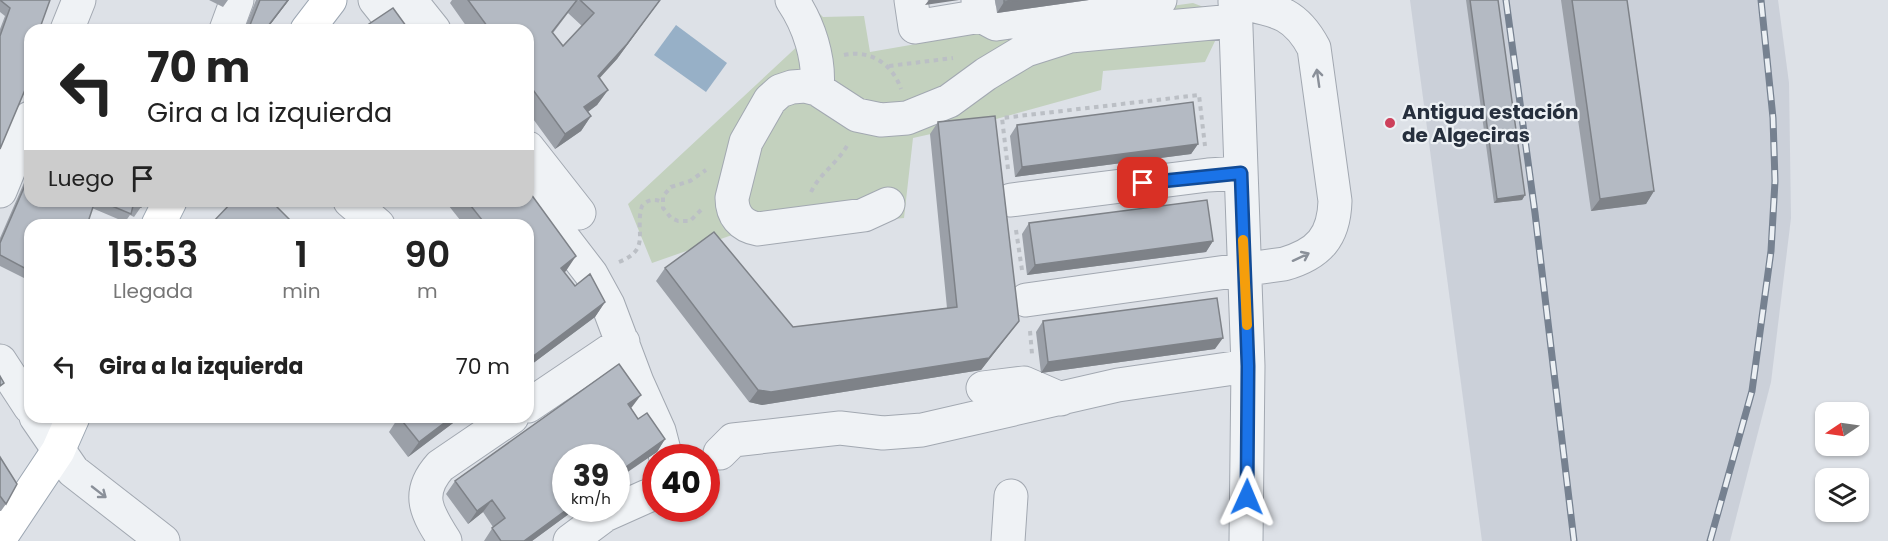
<!DOCTYPE html>
<html lang="es">
<head>
<meta charset="utf-8">
<style>
	body { margin:0; font-family:Poppins,sans-serif; background:#f6f6f6; color:#222; height:100vh; display:flex; flex-direction:column; font-size:22px; white-space:nowrap }
	* { box-sizing:border-box; margin:0 }
	p { font-size:20px; color:#767676 }
	.icon { flex:none; width:33px; height:33px; fill:none; stroke:currentColor; stroke-width:2; stroke-linecap:round; stroke-linejoin:round }
	.map { position:relative; flex:1; overflow:hidden }
	.side { position:absolute; left:24px; top:219px; width:510px; height:204px; display:flex; flex-direction:column; background:#fff; border-radius:18px; box-shadow:0 2px 4px #0004 }
	.side>* { flex:none }
	.guide { position:absolute; left:24px; top:24px; width:510px; height:183px; border-radius:18px; box-shadow:0 2px 4px #0004; background:#fff; color:#222; overflow:hidden }
	.needle { width:39px; rotate:257deg }
	.buttons { position:absolute; left:1815px; top:402px; display:grid; gap:12px }
	.buttons a { display:grid; place-items:center; width:54px; height:54px; border-radius:12px; background:#fff; box-shadow:0 2px 4px #0004; font-size:30px }
	.speed { position:absolute; left:552px; top:444px; display:flex; gap:12px; font-size:30px; font-weight:700; text-align:center }
	.speed>* { display:grid; place-content:center; width:78px; height:78px; border-radius:50%; background:#fff; box-shadow:0 2px 4px #0004; line-height:1 }
	.speed small { font-size:15px; font-weight:400 }
	.speed .limit { border:9px solid #d22; background:#fff; color:#111 }
	.pin { position:absolute; display:grid; place-items:center; width:51px; height:51px; color:#fff; margin:-26px; border-radius:12px; box-shadow:0 3px 9px #0006 }
	.me { position:absolute; width:66px; margin:-33px; rotate:1deg; stroke-linejoin:round; filter:drop-shadow(0 0 4px #0008) }
	.turn { display:flex; align-items:center; gap:21px; height:126px; padding:0 24px; font-size:27px }
	.turn .icon { width:78px; height:78px; stroke-width:2.5 }
	.turn b { display:block; font-size:42px; line-height:51px }
	.then { display:flex; align-items:center; height:57px; padding:0 24px; background:#0003; gap:12px; font-size:22px }
	.eta { display:flex; justify-content:space-evenly; align-items:center; height:102px; text-align:center }
	.eta b { font-size:36px; font-weight:600; line-height:42px }
	ul { padding:0; list-style:none }
	li { display:flex; align-items:center; gap:18px; height:90px; padding:0 24px }
	li div { flex:1 }
	li b { display:block; font-size:22px }
	li em { font-style:normal }
	.map>svg:first-child { display:block }
</style>
</head>
<body>
<div class="map">
<svg width="1888" height="541" viewBox="0 0 1888 541">
	<rect width="100%" height="100%" fill="#dde1e7"/>
	<path fill="#cbd0d9" d="M1410,0H1778L1789,83L1791,218L1771,382L1730,541H1482Z"/>
	<path fill="#c3d1be" d="M806,0L823,17L864,16L870,52L991,31L1193,3L1227,16L1205,62L1103,71L1101,90L989,121L913,138L904,218L735,234L652,263L628,204L802,42Z"/>
	<path fill="#97b0c7" d="M676,25L727,63L706,92L654,55Z"/>
	<g fill="none" stroke-linecap="round" stroke-linejoin="round">
		<defs>
			<path id="minor" d="M375,0L399,30
				M410,0L434,30
				M792,0C809,25 820,59 817,89
				M911,0L915,27L981,16L978,0
				M1235,0L1248,366L1246,541
				M981,16L996,24L1160,0
				M67,30L79,0
				M226,30L237,0
				M528,148L579,213
				M0,191L30,118
				M528,192L591,274L608,305L637,382L659,431L666,458
				M1011,200L1208,175L1241,173
				M350,201L378,225
				M888,204L864,215L758,229C741,226 732,215 732,198L746,142L770,100L780,91L792,87L805,86L817,89L857,115L881,120L907,118L949,101L986,74L1026,50L1070,36L1234,21
				M1026,300L1284,264C1319,254 1334,237 1335,201L1314,48C1294,10 1273,10 1235,2
				M0,361L30,407
				M983,388L1024,383L1061,399
				M528,406L623,342
				M36,417L73,471L163,541
				M720,453L733,440L840,428L883,433L922,430L1118,385L1248,366
				M445,541C427,513 415,494 440,466L512,417
				M570,541L605,515L652,494L656,490
				M1008,541L1011,496"/>
			<path id="major" d="M307,30L330,0
				M158,225L170,201
				M0,538L58,451L73,417"/>
		</defs>
		<use href="#minor" stroke="#a2a8b1" stroke-width="35"/>
		<use href="#major" stroke="#9ca6b2" stroke-width="35"/>
		<path stroke="#bbbfc5" stroke-width="4" stroke-dasharray="4.5 4.5" stroke-linecap="butt" d="M844,55C871,49 893,65 901,89
			M889,66L953,58
			M1008,169L1002,118L1199,95L1205,146
			M811,192C820,173 838,163 848,144
			M701,210L690,221H678L671,218L663,208V196L671,187L690,181L706,170
			M1016,230L1022,270
			M619,262C652,249 634,231 642,206C647,200 654,198 662,202
			M1030,331L1032,354"/>
		<use href="#minor" stroke="#eff2f5" stroke-width="33"/>
		<use href="#major" stroke="#fff" stroke-width="33"/>
		<defs>
			<path id="rail" d="M1506,0L1535,213L1574,541
				M1710,541L1752,391L1771,251L1775,181L1773,118L1761,0"/>
		</defs>
		<use href="#rail" stroke="#768190" stroke-width="7"/>
		<use href="#rail" stroke="#ecf0f4" stroke-width="4.5" stroke-dasharray="14" stroke-linecap="butt"/>
	</g>
	<path fill="#9ba0a8" fill-rule="evenodd" d="M0,0L41,25L0,149V29L5,16L0,12Z
		M209,0H228L223,7Z
		M256,0H289L266,30H244Z
		M452,0H660L617,59L599,78L608,90L597,105L588,112L591,116L581,131L555,149L528,112V30H469L450,3ZM568,13L582,26L563,46L553,33Z
		M995,0H1089L997,13Z
		M1466,0H1498L1525,195L1522,200L1494,203Z
		M1561,0H1627L1654,191L1646,204L1591,211Z
		M938,122L1010,333L981,370L762,405L749,402L656,281L665,268L793,327L947,308L930,134Z
		M1017,125L1198,144L1191,154L1015,177L1010,136Z
		M30,169V201H144L141,207L134,217L130,215L125,222L92,208L30,225V281L0,266V238Z
		M445,201H528L566,271L564,272L575,286L605,302L595,317L528,367V225H464Z
		M1029,223L1213,241L1206,252L1027,275L1022,234Z
		M1043,321L1215,349L1041,373L1036,332Z
		M632,407L631,408L638,419L665,439L657,452L566,508H577L532,541H484L493,527L483,512L468,524L446,494L455,481Z
		M398,417H461L408,457L389,432L398,418Z
		M0,457L6,504L1,511H0Z"/>
	<path fill="#7e8288" d="M288,0H289L266,30H265Z
		M660,0L617,59L588,91L598,76Z
		M929,0H959L925,5Z
		M1021,0H1089L997,13L1004,2Z
		M608,90L597,105L574,122L584,107Z
		M591,116L581,131L555,149L565,134Z
		M1198,144L1191,154L1015,177L1022,167Z
		M1654,191L1646,204L1591,211L1600,199Z
		M1525,195L1522,200L1494,203L1497,199Z
		M1213,241L1206,252L1027,275L1035,265Z
		M576,256L566,271L551,283L561,268Z
		M605,302L595,317L528,367V360Z
		M1019,321L981,370L762,405L749,402L758,390Z
		M1223,338L1215,349L1041,373L1048,362Z
		M641,395L632,407L619,417L628,404Z
		M452,417H461L408,457L419,442Z
		M665,439L657,452L616,480V474Z
		M492,500L483,512L468,524L477,511Z
		M569,508H577L532,541H524Z"/>
	<path fill="#b4bac3" stroke="#7e8288" stroke-width="1.5" d="M0,0H50L41,25L46,27L45,30H30V78L0,149V36L10,8Z
		M260,0H288L265,30H248Z
		M468,0H577L552,32L563,46L594,13L580,0H660L627,44L598,76L608,90L584,107L591,116L565,134L528,83V30H490Z
		M1004,0H1021L1004,2Z
		M1470,0H1498L1525,195L1497,199Z
		M1572,0H1627L1654,191L1600,199Z
		M393,8L409,30H360Z
		M1193,102L1198,144L1022,167L1017,125Z
		M995,116L1019,321L989,358L771,392L758,390L665,268L714,232L793,327L957,307L938,122Z
		M30,174V201H95L87,225H30V271L0,255V243Z
		M528,190L576,256L561,268L575,286L590,274L605,302L528,360V225H486L467,201H528Z
		M1207,200L1213,241L1035,265L1029,223Z
		M100,201H121L133,206L131,214Z
		M129,201H144L141,207Z
		M233,201H271L295,225H213L211,224Z
		M1217,298L1223,338L1048,362L1043,321Z
		M619,364L641,395L628,404L638,419L647,413L665,439L616,474V458H566V508H569L524,541H501L492,528L505,518L492,500L477,511L455,481Z
		M0,376L4,383L0,386Z
		M399,417H452L419,442Z
		M0,457L17,484L6,504L0,496Z"/>
	<defs><path id="oneway-shaft" d="M-6 0H5M1.5-3L5.5 0L1.5 3" fill="none" stroke-width="1.6" stroke-linecap="round" stroke-linejoin="round" transform="scale(1.5)"/></defs>
	<g stroke="#8a9099">
		<use href="#oneway-shaft" transform="translate(1318 78) rotate(-98)"/>
		<use href="#oneway-shaft" transform="translate(1301 257) rotate(-25)"/>
		<use href="#oneway-shaft" transform="translate(99 492) rotate(38)"/>
	</g>
	<g fill="none" stroke-linecap="round" stroke-linejoin="round">
		<defs>
			<path id="route" d="M1143,183L1241,173L1248,366L1247,497"/>
		</defs>
		<use href="#route" stroke="#114b97" stroke-width="15"/>
		<use href="#route" stroke="#1a73e8" stroke-width="10"/>
		<path stroke="#f59e0b" stroke-width="10" d="M1243,240L1247,325"/>
	</g>
	<circle fill="#cd405b" stroke="#ecf0f4" stroke-width="2" cx="1390" cy="123" r="6"/>
	<g text-anchor="middle" stroke-width="4.5" stroke-linejoin="round" paint-order="stroke">
		<g font-size="20" font-weight="bold" fill="#262f3d" stroke="#ecf0f4" text-anchor="start">
			<text x="1402" y="119">Antigua estación<tspan x="1402" dy="23">de Algeciras</tspan></text>
		</g>
	</g>
</svg>
<div class="buttons">
<a><svg class="needle" viewBox="-14 -14 28 28"><path d="M0-13l5 13h-10z" fill="#e53935"/><path d="M0 13l5-13h-10z" fill="#767676"/></svg></a>
<a><svg class="icon" aria-label="layers" viewBox="0 0 24 24"><path d="M12 4l9 5-9 5-9-5zM3 14l9 5 9-5"/></svg></a>
</div>
<div class="speed"><div>39<small>km/h</small></div><div class="limit">40</div></div>
<div class="pin" style="left:1143px;top:183px;background:#d93025"><svg class="icon" aria-label="arrive" viewBox="0 0 24 24"><path d="M6 21V4h12l-3 4 3 4H6"/></svg></div>
<svg class="me" style="left:1247px;top:497px" viewBox="-20 -20 40 40"><path d="M0-17L14 15 0 8-14 15z" fill="#1a73e8" stroke="#fff" stroke-width="4"/></svg>
<div class="guide">
<div class="turn"><svg class="icon" aria-label="left" viewBox="0 0 24 24"><path d="M17 20v-9H6M10 6l-5 5 5 5"/></svg><div><b>70 m</b>Gira a la izquierda</div></div>
<div class="then">Luego<svg class="icon" aria-label="arrive" viewBox="0 0 24 24"><path d="M6 21V4h12l-3 4 3 4H6"/></svg></div>
</div>
<section class="side">
<div class="eta">
<div><b>15:53</b><p>Llegada</p></div>
<div><b>1</b><p>min</p></div>
<div><b>90</b><p>m</p></div>
</div>
<ul>
<li><svg class="icon" aria-label="left" viewBox="0 0 24 24"><path d="M17 20v-9H6M10 6l-5 5 5 5"/></svg><div><b>Gira a la izquierda</b></div><em>70 m</em></li>
</ul>
</section>
</div>
</body>
</html>
